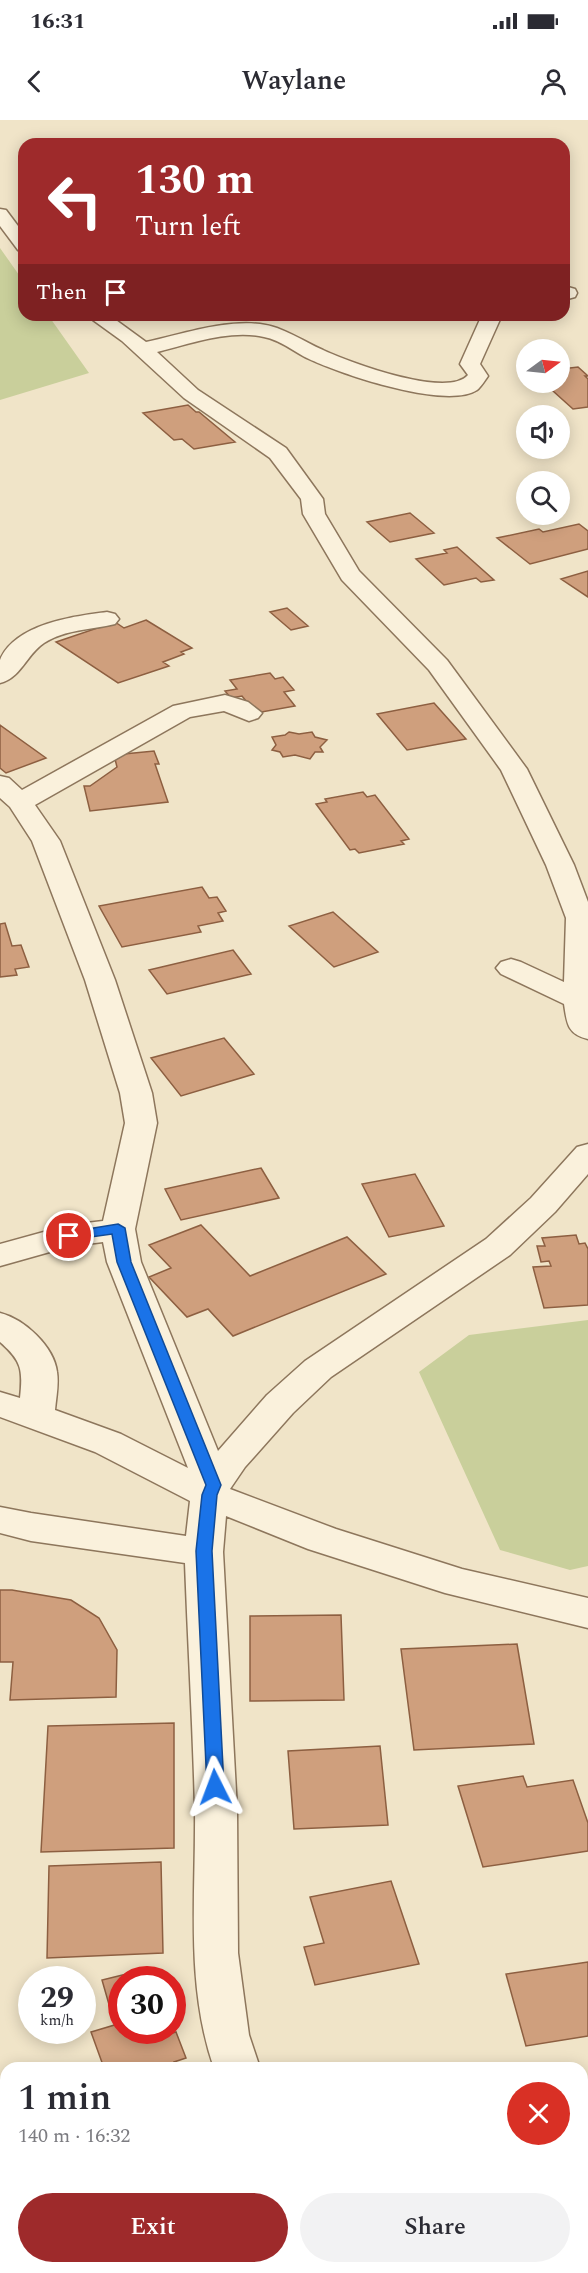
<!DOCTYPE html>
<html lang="en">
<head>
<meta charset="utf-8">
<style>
	body { margin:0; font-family:Spectral,serif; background:#f2f2f3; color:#2b2b33; height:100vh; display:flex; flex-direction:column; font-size:22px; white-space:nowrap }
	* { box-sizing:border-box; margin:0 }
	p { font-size:20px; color:#7c7c81 }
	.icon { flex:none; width:33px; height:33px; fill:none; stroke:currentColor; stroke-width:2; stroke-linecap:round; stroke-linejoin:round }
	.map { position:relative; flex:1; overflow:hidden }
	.details { position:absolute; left:0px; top:1942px; width:588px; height:212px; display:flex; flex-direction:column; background:#fff; border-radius:18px 18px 0 0; box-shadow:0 3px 15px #0003 }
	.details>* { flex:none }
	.top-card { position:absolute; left:18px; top:18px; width:552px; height:183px; border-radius:18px; box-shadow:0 3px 15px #0003; background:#9e2a2b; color:#fff; overflow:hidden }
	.needle { width:39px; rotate:75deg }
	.buttons { position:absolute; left:516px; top:219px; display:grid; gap:12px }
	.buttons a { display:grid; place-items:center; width:54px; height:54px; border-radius:50%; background:#fff; box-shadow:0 3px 15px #0003; font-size:30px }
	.speed { position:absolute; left:18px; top:1846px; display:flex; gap:12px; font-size:30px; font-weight:700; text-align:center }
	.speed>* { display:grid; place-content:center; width:78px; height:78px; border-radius:50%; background:#fff; box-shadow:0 3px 15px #0003; line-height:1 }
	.speed small { font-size:15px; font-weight:400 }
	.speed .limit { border:9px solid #d22; background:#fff; color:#111 }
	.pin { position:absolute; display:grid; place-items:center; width:51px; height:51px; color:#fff; margin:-26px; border:3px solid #fff; border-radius:50%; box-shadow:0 2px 6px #0007 }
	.me { position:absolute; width:66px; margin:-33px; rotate:357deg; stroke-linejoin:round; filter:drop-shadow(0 0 4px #0008) }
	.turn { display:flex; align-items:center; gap:21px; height:126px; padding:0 18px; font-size:27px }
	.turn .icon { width:78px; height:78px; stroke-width:2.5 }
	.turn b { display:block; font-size:42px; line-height:51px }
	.then { display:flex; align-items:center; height:57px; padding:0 18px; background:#0003; gap:12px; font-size:22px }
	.round { display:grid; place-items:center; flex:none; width:63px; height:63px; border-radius:32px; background:#f2f2f3 }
	.headline { display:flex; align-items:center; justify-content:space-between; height:102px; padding:0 18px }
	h1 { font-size:36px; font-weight:600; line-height:45px }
	.button { display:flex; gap:12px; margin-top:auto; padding:12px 18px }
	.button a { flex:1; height:69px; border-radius:36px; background:#9e2a2b; color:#fff; font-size:24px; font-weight:600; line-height:69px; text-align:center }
	.button a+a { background:#f2f2f3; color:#2b2b33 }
	.status { display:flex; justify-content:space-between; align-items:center; height:42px; padding:0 30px; background:#fff; direction:ltr }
	.status svg { height:16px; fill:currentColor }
	header { display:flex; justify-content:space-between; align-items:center; height:78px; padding:0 18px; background:#fff; font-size:27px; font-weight:600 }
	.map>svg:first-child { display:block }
</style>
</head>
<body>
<div class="status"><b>16:31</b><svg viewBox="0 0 49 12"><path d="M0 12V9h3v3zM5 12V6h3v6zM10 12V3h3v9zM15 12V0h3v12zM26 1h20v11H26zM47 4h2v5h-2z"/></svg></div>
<header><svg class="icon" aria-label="back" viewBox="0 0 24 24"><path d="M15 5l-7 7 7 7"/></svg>Waylane<svg class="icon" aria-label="person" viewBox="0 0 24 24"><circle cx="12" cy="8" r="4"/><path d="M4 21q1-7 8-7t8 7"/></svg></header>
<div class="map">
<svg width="588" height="2153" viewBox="0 0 588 2153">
	<rect width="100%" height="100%" fill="#f0e4c8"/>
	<path fill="#c9cf9b" d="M0,128L24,162V195H48L89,253L0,280Z
		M588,1200V1446L570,1450L500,1430L419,1252L469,1215Z"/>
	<path fill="#cf9f7d" stroke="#8d5f41" stroke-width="1.5" d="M563,242L570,248L578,247L588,256H585L588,259V287L573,289L543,262H560V243Z
		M188,285L196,292H199L235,322L194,329L182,319L174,320L143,293Z
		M410,393L434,413L390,422L367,402Z
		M579,404L588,411V429L530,444L497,418L539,409L543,412Z
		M457,427L494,460L481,462L476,458L444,465L416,439L447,433L444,430Z
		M588,451V477L561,459Z
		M287,488L308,506L291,510L270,492Z
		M146,500L192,528L181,532L184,534L163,542L169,546L118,563L56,522L115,502L124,508Z
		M270,553L275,559L283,557L294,570L284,572L295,586L256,593L242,576L231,578L225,571L237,569L230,560Z
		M434,583L466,619L407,630L377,594Z
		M0,605L46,638L6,653L0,648Z
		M289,612L299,614L312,612L315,617L327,620L320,627L323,632H315L310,639L295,635L283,637L280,632L272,630L276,625L272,617L285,615Z
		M154,631L159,644H155L168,682L90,691L84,666H90L117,647L114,635Z
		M363,672L367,677L375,675L409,719L401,721L404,724L359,733L355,729L350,730L316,684L327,682L325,679Z
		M202,767L209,778L217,777L226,791L218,793L223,801L198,806L201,812L122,827L99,786Z
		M333,792L378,832L334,847L289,806Z
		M5,803L12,826L21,825L29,847L15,849L17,855L0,857V804Z
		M233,830L251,854L167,874L149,850Z
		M224,918L254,954L181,976L151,938Z
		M261,1048L279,1078L181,1100L165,1069Z
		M415,1054L444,1106L389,1117L362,1064Z
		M201,1105L250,1156L347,1117L386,1154L233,1216L208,1189L187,1197L149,1157L171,1148L149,1125Z
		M576,1115L579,1124L585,1123L588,1129V1185L544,1188L533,1147L551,1146L549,1141L541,1142L537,1126H545L542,1118Z
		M0,1470H12L71,1480L99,1498L117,1530L116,1577L10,1580L13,1542H0Z
		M341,1495L344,1580L250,1581V1496Z
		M517,1524L534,1624L414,1630L401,1529Z
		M174,1603V1728L41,1732L48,1606Z
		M380,1626L388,1705L294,1709L288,1631Z
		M523,1656L527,1667L573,1660L588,1703V1731L483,1747L458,1666Z
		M161,1742L163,1833L47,1838L49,1746Z
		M391,1761L419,1844L315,1865L304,1827L324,1823L310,1777Z
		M588,1842V1916L526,1926L506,1854Z
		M139,1851L142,1860H122V1893L112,1895L102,1860Z
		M118,1904L122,1911H167L168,1914L176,1912L186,1938L174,1942L177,1948H104L91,1912Z
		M588,2020V2114L582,2105V2022Z
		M376,2148H461L465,2153H380Z"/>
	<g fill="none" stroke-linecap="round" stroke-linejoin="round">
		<defs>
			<path id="minor" d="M0,89L6,90L24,114V131L18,130L0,106Z
				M568,167L575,169L577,173L575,177L564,180V168Z
				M86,195H109L146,222C183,214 222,200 260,204C284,207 302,221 323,230C349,242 447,279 468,255L460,244L482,195H502L480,244L488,256C485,260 481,267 477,270C446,290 341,254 309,239C294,232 281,220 264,217C230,209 189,224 157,232L198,270L286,328L323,379L325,394L359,451L447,540L527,649L574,745L588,782V919C567,914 567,903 564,884L501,854L496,848L501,842L511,839L521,842L564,862L566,798L546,745L501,650L429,550L342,460L303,394L301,379L270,338L184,278L122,221Z
				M107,492L115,494L119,499L115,504C91,510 66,509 44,523C27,534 20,559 0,563C0,557 0,546 0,540C15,504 74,496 107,492Z
				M225,575L248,582L262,593L258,598L249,601L224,591L190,597L35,685L60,721L115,860L152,973L157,1003L135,1109L141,1142L218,1331L267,1275L305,1241L486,1119L531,1078L577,1027L588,1024V1054L555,1092L510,1135L331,1257L293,1293L245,1347L230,1369L336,1409L462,1449L588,1478V1508L445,1473L308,1429L226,1396L223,1432L237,1690L238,1833L249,1915L260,1948H214C185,1865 196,1776 195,1690C193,1608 188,1525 185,1443L31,1421L0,1413V1387L31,1393L186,1416L190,1381L95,1332L0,1297V1272L20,1278C23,1250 22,1241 0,1222V1193C24,1199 54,1226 57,1252C59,1265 56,1278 55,1290L121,1314L188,1348L107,1142L103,1122L71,1126L0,1146V1124L69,1105L103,1101L125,1003L120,973L85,860L32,721L10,687L0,678V656L9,658L22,670L173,586Z
				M296,2148H347L349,2153H298Z"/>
		</defs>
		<use href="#minor" stroke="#8d765c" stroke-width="3"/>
		<use href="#minor" fill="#faf1dc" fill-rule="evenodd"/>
	</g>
	<path fill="#1a73e8" stroke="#114b97" stroke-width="1.5" d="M118,1104L125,1108L131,1142L221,1365L217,1375L212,1431L224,1667L221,1672L215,1674L209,1672L207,1667L196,1431L202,1375L206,1365L117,1142L112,1114L69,1120L62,1116L69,1112Z"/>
</svg>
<div class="buttons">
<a><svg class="needle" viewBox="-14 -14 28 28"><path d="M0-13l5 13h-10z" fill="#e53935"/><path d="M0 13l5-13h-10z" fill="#7c7c81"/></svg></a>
<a><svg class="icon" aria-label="sound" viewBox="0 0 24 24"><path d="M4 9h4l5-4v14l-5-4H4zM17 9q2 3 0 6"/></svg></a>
<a><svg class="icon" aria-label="search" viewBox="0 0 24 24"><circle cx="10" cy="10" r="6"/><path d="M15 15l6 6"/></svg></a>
</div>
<div class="speed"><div>29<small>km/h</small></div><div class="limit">30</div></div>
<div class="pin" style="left:69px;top:1116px;background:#d93025"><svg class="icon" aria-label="arrive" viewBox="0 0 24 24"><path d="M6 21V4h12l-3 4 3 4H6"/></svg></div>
<svg class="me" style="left:215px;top:1667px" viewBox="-20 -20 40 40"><path d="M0-17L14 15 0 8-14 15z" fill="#1a73e8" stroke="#fff" stroke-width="4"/></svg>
<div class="top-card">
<div class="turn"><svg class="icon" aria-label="left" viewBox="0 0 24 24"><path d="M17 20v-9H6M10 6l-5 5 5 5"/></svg><div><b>130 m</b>Turn left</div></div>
<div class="then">Then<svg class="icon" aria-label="arrive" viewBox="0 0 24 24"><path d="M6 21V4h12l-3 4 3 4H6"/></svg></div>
</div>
<section class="details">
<div class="headline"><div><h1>1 min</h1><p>140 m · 16:32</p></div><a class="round" style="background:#d93025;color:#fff"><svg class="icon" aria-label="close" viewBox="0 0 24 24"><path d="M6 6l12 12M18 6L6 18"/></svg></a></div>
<div class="button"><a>Exit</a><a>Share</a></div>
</section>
</div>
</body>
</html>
